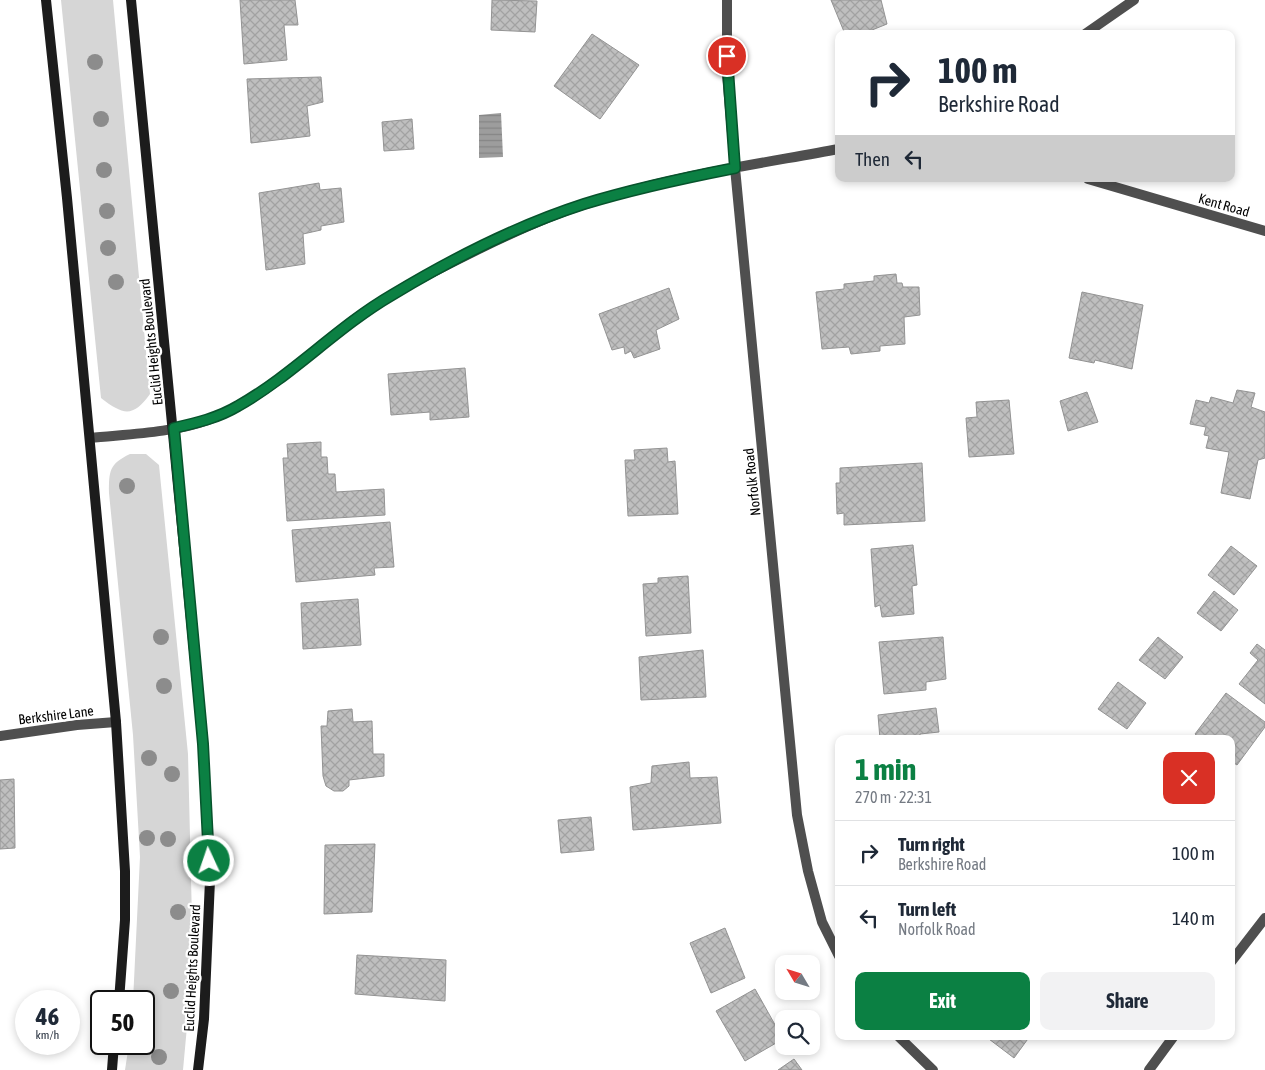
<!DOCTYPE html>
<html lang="en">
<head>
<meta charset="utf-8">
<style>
	body { margin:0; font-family:"Asap Condensed",sans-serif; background:#f2f2f3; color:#1f2937; height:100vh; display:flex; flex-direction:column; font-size:19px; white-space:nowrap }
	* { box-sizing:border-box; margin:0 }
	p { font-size:16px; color:#747a83 }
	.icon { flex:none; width:28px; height:28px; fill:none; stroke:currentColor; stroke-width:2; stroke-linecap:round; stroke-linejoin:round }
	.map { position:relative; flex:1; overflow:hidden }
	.sheet { position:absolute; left:835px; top:735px; width:400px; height:305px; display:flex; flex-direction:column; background:#fff; border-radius:10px; box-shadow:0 2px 8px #0003 }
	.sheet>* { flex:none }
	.banner { position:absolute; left:835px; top:30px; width:400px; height:152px; border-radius:10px; box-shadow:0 2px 8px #0003; background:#fff; color:#1f2937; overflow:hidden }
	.needle { width:32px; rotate:308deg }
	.buttons { position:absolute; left:775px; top:955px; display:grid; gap:10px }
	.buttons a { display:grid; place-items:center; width:45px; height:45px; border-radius:10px; background:#fff; box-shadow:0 2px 8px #0003; font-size:25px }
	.speed { position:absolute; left:15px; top:990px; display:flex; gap:10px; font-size:25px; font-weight:700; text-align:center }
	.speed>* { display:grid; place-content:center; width:65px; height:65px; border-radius:50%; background:#fff; box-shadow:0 2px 8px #0003; line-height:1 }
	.speed small { font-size:12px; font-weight:400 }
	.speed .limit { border:2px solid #111; border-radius:8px; background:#fff; color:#111 }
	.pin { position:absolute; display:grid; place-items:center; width:42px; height:42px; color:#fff; margin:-21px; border:2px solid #fff; border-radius:50%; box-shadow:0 1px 5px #0007 }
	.me { position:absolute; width:55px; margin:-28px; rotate:357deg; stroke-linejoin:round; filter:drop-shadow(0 0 4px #0008) }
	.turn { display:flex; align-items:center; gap:18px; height:105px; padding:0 20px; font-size:22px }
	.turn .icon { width:65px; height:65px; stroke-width:2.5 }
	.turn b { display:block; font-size:35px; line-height:42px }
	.then { display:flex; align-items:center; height:48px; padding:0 20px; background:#0003; gap:10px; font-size:19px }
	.round { display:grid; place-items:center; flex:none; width:52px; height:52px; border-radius:10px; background:#f2f2f3 }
	.head { display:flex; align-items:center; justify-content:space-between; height:85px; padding:0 20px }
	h1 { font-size:30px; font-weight:700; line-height:38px; color:#0b8043 }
	.primary-button { display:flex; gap:10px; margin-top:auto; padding:10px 20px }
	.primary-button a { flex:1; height:58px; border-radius:10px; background:#0b8043; color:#fff; font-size:20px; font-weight:700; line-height:58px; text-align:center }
	.primary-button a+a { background:#f2f2f3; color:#1f2937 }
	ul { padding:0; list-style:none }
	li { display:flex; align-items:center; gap:15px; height:65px; padding:0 20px; border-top:1px solid #e0e1e3 }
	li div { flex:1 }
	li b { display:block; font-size:19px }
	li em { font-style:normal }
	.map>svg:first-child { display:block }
</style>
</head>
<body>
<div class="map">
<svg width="1265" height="1070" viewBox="0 0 1265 1070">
	<defs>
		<pattern id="water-rules" width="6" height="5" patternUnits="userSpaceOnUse" patternTransform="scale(1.25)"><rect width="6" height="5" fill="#9d9d9d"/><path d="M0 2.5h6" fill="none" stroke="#858585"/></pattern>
		<pattern id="building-cross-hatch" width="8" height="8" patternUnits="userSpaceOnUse" patternTransform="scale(1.25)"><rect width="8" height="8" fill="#bfbfbf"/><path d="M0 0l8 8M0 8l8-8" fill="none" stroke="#a2a2a2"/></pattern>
	</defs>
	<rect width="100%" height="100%" fill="#fff"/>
	<path fill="#d6d6d6" d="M61,0H113L150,394C133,418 123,415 101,398Z
		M130,454H146L159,465L188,754L193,961L183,1070H125L129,1044H144V1001H133L140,857L133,735L109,493C109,471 109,464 130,454Z"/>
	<path fill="url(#water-rules)" d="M501,113L503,157L479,158V115Z"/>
	<path fill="url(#building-cross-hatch)" stroke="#939393" d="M240,0H295L298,25H284L287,60L244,64Z
		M492,0L537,1L535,32L491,30Z
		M831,0H881L887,24L862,34H845Z
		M592,34L639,65L600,119L554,86Z
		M321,77L323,102L307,106L310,136L251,143L247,79Z
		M412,119L414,149L384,151L382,122Z
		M319,183L320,190L341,188L344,222L321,226V230L303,234L305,264L266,270L259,193Z
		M896,274L897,283H902L903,287H919L920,315L904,317L905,344L880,346V351L851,354L849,347L822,349L816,292L844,289V284L874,281V276Z
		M669,288L679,319L656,330L660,349L634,358L631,351L625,354L624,347L612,350L599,314Z
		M1082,292L1143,305L1132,369L1095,360L1094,363L1069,358Z
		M465,368L469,417L430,420V412L391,415L388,374Z
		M1237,390L1255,393L1251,407L1265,412V458L1258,460L1250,499L1221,493L1229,452L1206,448L1209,436L1204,435L1206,427L1190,424L1196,400L1209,403L1211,397L1233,403Z
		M1087,392L1098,422L1068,431L1060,401Z
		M1009,400L1014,454L969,457L966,418L977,417L976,402Z
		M321,442V457H327L328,474H335L336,492L384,489L385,515L287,521L283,458H288L287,444Z
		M667,448L668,462L675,461L678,514L628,516L625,460H635L634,450Z
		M922,463L925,521L844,525V513L837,514L836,483H840V468Z
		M390,522L394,567L374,568L375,575L296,582L292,530Z
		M913,545L917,585L912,586L914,614L882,617L880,605L875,607L871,549Z
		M1231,546L1257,566L1234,595L1208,575Z
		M688,576L691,633L646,636L643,584L658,583V578Z
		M1214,591L1238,610L1221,631L1197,613Z
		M358,599L361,645L303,649L301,603Z
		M943,637L946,679L926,682V690L884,694L879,642Z
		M1158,637L1183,657L1165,679L1139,660Z
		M1257,644L1265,650V704L1239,684L1258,660L1250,653Z
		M703,650L706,697L641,700L639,657Z
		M1118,682L1146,703L1127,729L1098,709Z
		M1226,693L1265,722V727L1237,765L1231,761V739H1201L1195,734Z
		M936,708L939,732L920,734V739H880L878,715Z
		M352,709L353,722L372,721L373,754H384V776L349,780V786L343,791H334L326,786L323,776L321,726H327L328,711Z
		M689,762L690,778L717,777L721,823L633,830L630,787L651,783L652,766Z
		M14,779L15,848L0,849V780Z
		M591,817L594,850L561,853L558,820Z
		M375,844L372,912L324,914L325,845Z
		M725,928L745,978L711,993L690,943Z
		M357,955L446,960L445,1001L355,994Z
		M755,989L783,1039L745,1061L716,1011Z
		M985,1036H1030L1014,1058Z
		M794,1059L802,1070H778Z"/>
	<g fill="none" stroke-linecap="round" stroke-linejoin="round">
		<path stroke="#4f4f4f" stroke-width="10" d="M0,736L77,725L116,722"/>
		<path stroke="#4f4f4f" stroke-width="10" d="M727,0V74L735,168L797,815L808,871L822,922L839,956
			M1085,34L1134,0
			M1088,179L1265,231
			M90,438C128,434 172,433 208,420C266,399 310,351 359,316C397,289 439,269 481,248C514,232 548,216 583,205C665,177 753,165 839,149
			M1231,962L1265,918
			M898,1036L933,1070
			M1149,1070L1174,1036"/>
		<path stroke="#1c1c1c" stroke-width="10" d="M46,0L67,198L116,722L125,871V920L119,1001
			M131,0L203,744L210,880L204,1019L198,1070
			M112,1070L114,1044"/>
	</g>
	<g fill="#8c8c8c">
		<circle cx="95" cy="62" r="8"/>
		<circle cx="101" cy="119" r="8"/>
		<circle cx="104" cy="170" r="8"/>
		<circle cx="107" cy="211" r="8"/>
		<circle cx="108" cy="248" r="8"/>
		<circle cx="116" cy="282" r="8"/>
		<circle cx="127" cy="486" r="8"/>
		<circle cx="161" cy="637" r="8"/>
		<circle cx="164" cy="686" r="8"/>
		<circle cx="149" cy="758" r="8"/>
		<circle cx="172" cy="774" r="8"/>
		<circle cx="147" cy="838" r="8"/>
		<circle cx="168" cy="839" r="8"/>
		<circle cx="178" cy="912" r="8"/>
		<circle cx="171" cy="991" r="8"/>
		<circle cx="159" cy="1057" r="8"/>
	</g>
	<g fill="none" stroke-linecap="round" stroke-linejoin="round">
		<defs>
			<path id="route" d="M209,861L203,744L174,428C196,423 218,418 238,406C293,375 337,327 392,295C450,260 519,225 584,204C633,189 684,178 735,168L727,56"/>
		</defs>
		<use href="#route" stroke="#07532c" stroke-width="12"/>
		<use href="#route" stroke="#0b8043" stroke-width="9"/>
	</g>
	<g text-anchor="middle" stroke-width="4.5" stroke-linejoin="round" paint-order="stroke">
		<g font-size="14" fill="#000" stroke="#fff">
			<text transform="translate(1224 205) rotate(16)" y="5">Kent Road</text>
			<text transform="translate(151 342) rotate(-96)" y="5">Euclid Heights Boulevard</text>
			<text transform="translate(752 482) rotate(-96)" y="5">Norfolk Road</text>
			<text transform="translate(56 715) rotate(-7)" y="5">Berkshire Lane</text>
			<text transform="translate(192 968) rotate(-87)" y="5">Euclid Heights Boulevard</text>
		</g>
	</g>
</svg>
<div class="buttons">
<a><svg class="needle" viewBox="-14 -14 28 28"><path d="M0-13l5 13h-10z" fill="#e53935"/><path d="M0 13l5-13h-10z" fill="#747a83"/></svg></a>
<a><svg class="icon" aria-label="search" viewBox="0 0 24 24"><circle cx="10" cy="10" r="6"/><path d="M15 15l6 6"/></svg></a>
</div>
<div class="speed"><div>46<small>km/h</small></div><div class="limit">50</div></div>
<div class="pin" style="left:727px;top:56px;background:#d93025"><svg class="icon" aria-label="arrive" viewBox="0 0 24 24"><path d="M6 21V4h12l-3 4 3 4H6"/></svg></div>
<svg class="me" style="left:209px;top:861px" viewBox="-20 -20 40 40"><circle r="17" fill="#0b8043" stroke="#fff" stroke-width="3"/><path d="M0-11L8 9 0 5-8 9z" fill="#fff"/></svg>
<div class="banner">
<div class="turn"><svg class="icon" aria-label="right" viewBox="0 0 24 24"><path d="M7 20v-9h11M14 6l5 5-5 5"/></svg><div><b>100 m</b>Berkshire Road</div></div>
<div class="then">Then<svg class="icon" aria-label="left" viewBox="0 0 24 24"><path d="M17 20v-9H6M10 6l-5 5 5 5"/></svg></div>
</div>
<section class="sheet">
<div class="head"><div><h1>1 min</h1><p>270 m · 22:31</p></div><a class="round" style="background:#d93025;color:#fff"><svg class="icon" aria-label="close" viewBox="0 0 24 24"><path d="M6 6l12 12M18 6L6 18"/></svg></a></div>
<ul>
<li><svg class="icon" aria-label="right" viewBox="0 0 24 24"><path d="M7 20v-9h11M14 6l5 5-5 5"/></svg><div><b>Turn right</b><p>Berkshire Road</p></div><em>100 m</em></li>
<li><svg class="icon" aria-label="left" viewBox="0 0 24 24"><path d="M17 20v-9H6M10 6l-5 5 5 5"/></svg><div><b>Turn left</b><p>Norfolk Road</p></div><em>140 m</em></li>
</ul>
<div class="primary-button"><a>Exit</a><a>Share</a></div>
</section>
</div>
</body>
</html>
